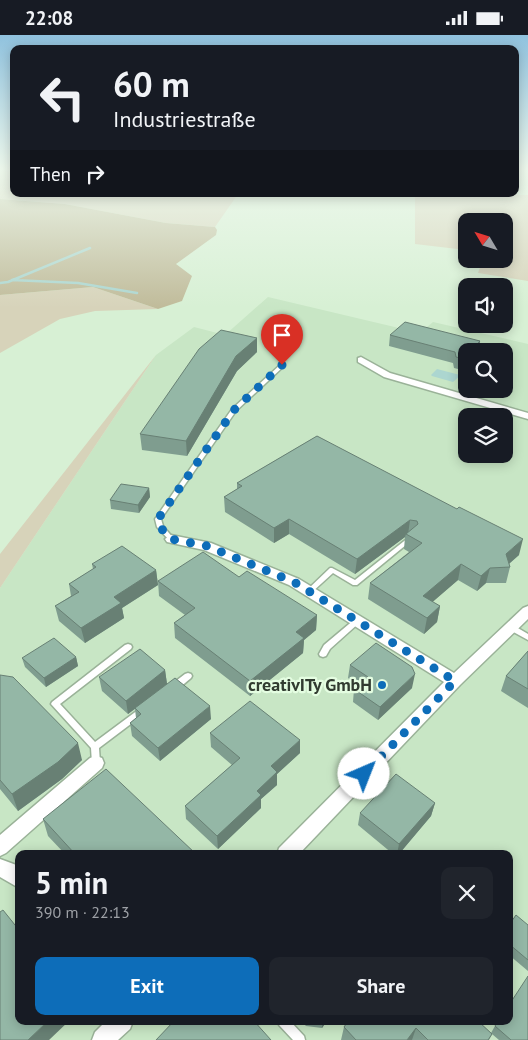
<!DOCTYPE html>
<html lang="en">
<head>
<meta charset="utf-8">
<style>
	body { margin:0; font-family:"PT Sans",sans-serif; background:#20242c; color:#f1f3f6; height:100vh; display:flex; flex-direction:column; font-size:19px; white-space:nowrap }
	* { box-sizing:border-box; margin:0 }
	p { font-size:16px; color:#9ea1a6 }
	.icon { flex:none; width:28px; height:28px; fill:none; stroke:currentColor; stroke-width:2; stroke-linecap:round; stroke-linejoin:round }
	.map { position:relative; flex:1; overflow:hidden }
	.details { position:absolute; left:15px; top:815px; width:498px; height:175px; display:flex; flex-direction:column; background:#171b24; border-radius:10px; box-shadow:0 2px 12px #0003 }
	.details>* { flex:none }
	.guide { position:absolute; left:10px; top:10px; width:509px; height:152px; border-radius:10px; box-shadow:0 2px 12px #0003; background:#171b24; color:#f1f3f6; overflow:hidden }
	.needle { width:32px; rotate:308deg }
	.buttons { position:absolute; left:458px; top:178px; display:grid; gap:10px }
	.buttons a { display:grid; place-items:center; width:55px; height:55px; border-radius:10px; background:#171b24; box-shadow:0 2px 12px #0003; font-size:25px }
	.pin { position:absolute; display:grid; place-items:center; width:42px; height:42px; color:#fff; margin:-51px -21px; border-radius:50% 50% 50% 0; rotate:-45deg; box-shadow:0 0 5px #0007 }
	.pin .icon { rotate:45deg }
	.me { position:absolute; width:55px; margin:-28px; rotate:44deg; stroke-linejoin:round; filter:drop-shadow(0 0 4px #0008) }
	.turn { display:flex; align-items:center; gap:18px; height:105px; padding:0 20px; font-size:22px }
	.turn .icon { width:65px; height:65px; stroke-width:2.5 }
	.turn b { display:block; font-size:35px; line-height:42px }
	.then { display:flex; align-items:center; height:48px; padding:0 20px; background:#0003; gap:10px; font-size:19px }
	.round { display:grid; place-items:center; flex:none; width:52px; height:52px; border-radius:10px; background:#20242c }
	.overview { display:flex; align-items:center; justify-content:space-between; height:85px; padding:0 20px }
	h1 { font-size:30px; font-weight:600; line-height:38px }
	.action { display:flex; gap:10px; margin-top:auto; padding:10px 20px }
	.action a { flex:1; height:58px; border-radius:10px; background:#0d6db9; color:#fff; font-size:20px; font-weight:600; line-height:58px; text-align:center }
	.action a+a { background:#20242c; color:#f1f3f6 }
	.status { display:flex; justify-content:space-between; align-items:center; height:35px; padding:0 25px; background:#171b24; direction:ltr }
	.status svg { height:14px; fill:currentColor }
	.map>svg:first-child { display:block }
</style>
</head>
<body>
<div class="status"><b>22:08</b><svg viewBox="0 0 49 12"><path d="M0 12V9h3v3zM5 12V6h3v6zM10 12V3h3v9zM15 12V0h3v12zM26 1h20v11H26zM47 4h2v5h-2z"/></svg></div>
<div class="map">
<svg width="528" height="1005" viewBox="0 0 528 1005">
	<rect width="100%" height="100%" fill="#d7f0d4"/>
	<path fill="#c8e6c5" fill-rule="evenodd" d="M268,262L420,298L433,287L528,309V1005H0V553L156,320L194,292L225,300ZM466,316H504V354H466ZM466,381H504V419H466ZM19,819H509V986H19Z"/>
	<path fill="#d7d3ba" d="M0,133H14V159H238L215,192L166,188L65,169L0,164Z
		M415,159L528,160V246L478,238L483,224H504V186H466V215L415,209Z
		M93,252L158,274L95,276L60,284L0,318V260Z
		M156,320L0,553V519Z"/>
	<path fill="#c0bb9a" d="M0,164L65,169L166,188L215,192L217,195L216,200L176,229L192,241L182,266L158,274L93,252L0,260Z"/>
	<path fill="#acd6d0" d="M437,334L460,340H461L453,347L432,341L431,340Z"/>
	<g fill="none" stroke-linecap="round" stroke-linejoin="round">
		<path stroke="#acd6d0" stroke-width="2.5" d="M12,245L78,248L137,258
			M0,248L8,247L90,213"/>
		<defs>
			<path id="lane" d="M280,330H284V331L236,376L161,484L163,491L174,504L173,505H169L157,492L155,484L232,374Z
				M410,502L412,503L413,504L412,505L357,550H353L333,538L311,558H307L306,556L330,533H332L355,545L408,503Z
				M357,583L359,584L361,586L359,588L330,614L326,621L323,622L320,621L319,619L324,610L355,584Z
				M511,589L528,599V605L508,594L507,592L508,590Z
				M128,609L131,610L132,612L131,614L60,669L95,707L138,675L141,674L144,675L145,677L144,679L99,713L100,728L99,731L96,732L93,731L92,728L91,713L51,669L52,667L125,610Z
				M188,638L191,639L192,641L191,643C186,647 179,655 172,653L171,651L172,649L185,639Z
				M278,986H290L304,1001L305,1005H293L279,990Z"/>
			<path id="street" d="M361,322L390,338L528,378V384L384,342L358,327V323Z
				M171,500L211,508L299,544L454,638L523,573L528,571V584L460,650L299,819H277L279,813L444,647L289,550L204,515L167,507L165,504Z
				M96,721L102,723L104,728L102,733L6,818L0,821V800L90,723Z
				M0,824L19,831V853L0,842Z
				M106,986H133L130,994L118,1005H92L95,997Z"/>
		</defs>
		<use href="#lane" stroke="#9ab298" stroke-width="3"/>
		<use href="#street" stroke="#9ab298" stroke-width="3"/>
		<use href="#lane" fill="#fff" fill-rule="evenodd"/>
		<use href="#street" fill="#fff" fill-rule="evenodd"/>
	</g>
	<path fill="#7f9d8f" d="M390,300L480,306L478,316H466L462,335L454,333L453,328L389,311Z
		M257,303V317L237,336L187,421L142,415L140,399Z
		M317,401L519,520L509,529L510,532L506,548H486L477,556L458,545L432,567L440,571L437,587L424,599L368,564L370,548L409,517L404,514L405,502L355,539L289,499L274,508L225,477L224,462L237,454V448Z
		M149,453L150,462L139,478L111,474L110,465Z
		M92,529L156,535L158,550L122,573L124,583L85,608L59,586L55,571L71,561L69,549L93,534Z
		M239,542L317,580L316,595L304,605L303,618L250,661L175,603L174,588L185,580L159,561L158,546Z
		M528,616V673L501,656L506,641Z
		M76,622L78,631L46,652L25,632L22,623Z
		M350,630L412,653L378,685L353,667L354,654L358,650L348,643Z
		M165,635L167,649L156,657L211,684L160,726L132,701L130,688L136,683L135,674L128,679L102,656L99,642Z
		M0,640L82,725L62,744L18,776L0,754Z
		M210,698L300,718L277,739V750L261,764V773L218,814L186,784L185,771L232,730L211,712Z
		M435,768L431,781L399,819H393L358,790L360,778Z
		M43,784L196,819H65L48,801Z
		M509,890H528V936L509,920Z
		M301,986H327L322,993L306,991Z
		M348,986L491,998L495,991L528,1005H499L492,999L489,1005H341L344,992Z"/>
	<path fill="#688074" d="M257,303V317L237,336L187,421L186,406L236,321Z
		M480,306L478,316H471Z
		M466,321V330L462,335L464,324Z
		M149,453L150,462L139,478L138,470Z
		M289,484V499L274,508V493Z
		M410,485L408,500L406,499L405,502L355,539L357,524Z
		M523,504L519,520L504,533L506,519Z
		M461,529L458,545L421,577L423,561Z
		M490,533L486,548L477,556L481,541Z
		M156,535L158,550L122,573L124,583L85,608L81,593L114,562Z
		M440,571L437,587L424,599L427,583Z
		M317,580L316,595L304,605L303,618L250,661V646L296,597Z
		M76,622L78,631L46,652L44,643Z
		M165,635L167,649L128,679L126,666Z
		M415,639L412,653L378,685L380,672Z
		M210,671L211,684L160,726L158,713Z
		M300,705V718L277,739V750L261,764V773L218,814L217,801L257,756L271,731Z
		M78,708L82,725L62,744L18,776L12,759Z
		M435,768L431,781L399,819H397L399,809Z
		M48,986H69L49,1005H28Z
		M322,986H327L322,993Z
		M416,993L412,1005H407Z"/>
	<path fill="#94b7a6" stroke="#688074" d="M405,287L480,306L471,316H466V321L464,324L456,322L455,317L390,300Z
		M221,295L257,303L236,321L186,406L140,399L199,314Z
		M317,401L457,474L459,472L523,504L506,519L510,532L490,533L481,541L461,529L423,561L440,571L427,583L370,548L422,508L406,499L418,489L417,486L410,485L357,524L289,484L274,493L224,462L242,451L237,448Z
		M121,449L149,453L138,470L110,465Z
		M122,511L156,535L114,562L121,568L81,593L55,571L79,557L69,549L96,532L92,529Z
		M203,517L239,542L247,536L317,580L296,597L304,603L250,646L174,588L195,573L158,546Z
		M54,603L76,622L44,643L22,623Z
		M376,608L412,632L415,639L380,672L354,654L368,642L350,630Z
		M140,614L165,635L126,666L99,642Z
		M528,616V654L506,641Z
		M0,640L13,642L78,708L58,727L12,759L0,745Z
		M175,643L210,671L158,713L130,688L141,679L135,673Z
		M250,666L300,705L271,731L277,737L257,756L261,760L217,801L185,771L240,723L210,698Z
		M106,734L196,819H75L43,784Z
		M396,739L435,768L399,809L360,778Z
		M3,875L19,895V986H48L28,1005H0V877Z
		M516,880L528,890V925L509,909V890Z
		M528,941V1005H511L495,991L498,986H509V970Z
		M174,986H254L271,1005H156Z
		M348,986H478L492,999L488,1005H428L416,993L407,1005H356L344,992Z"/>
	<linearGradient id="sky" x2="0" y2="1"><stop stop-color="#90c2de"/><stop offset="0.49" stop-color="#edf8ec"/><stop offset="1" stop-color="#edf8ec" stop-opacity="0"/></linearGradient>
	<rect width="528" height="273" fill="url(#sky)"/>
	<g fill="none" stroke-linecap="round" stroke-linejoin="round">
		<path stroke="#0d6db9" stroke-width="9" stroke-dasharray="0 16.2" d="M282,330L234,375L158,484L160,492L171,504L207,511L294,547L455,646L364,739"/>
	</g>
	<circle fill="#0d6db9" stroke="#e4fde1" stroke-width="2" cx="382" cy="650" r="5"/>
	<g text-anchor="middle" stroke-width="4.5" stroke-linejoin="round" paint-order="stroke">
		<g font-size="18" font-weight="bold" fill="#313b30" stroke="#e4fde1" text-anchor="end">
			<text x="372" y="656">creativITy GmbH</text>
		</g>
	</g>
</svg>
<div class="buttons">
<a><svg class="needle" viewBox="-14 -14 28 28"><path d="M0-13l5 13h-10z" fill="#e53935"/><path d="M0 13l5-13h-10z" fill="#9ea1a6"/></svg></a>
<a><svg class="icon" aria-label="sound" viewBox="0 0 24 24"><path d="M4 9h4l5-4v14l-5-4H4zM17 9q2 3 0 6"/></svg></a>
<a><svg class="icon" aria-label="search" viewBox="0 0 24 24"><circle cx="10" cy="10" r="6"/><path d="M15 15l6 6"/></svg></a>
<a><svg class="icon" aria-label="layers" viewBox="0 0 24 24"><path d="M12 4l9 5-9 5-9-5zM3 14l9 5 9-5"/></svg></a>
</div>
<div class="pin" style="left:282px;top:330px;background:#d93025"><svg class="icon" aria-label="arrive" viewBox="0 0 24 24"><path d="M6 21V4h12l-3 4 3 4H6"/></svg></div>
<svg class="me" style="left:364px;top:739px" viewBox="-20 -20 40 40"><circle r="19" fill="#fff"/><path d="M0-13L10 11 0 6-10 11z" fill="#0d6db9"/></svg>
<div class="guide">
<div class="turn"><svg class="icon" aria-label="left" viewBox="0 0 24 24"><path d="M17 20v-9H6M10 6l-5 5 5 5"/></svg><div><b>60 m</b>Industriestraße</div></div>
<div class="then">Then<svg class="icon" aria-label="right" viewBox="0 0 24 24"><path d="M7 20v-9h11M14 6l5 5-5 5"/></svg></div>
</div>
<section class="details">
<div class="overview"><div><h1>5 min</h1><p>390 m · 22:13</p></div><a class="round"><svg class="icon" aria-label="close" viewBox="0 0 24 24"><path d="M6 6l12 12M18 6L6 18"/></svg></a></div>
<div class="action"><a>Exit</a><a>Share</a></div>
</section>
</div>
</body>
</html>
